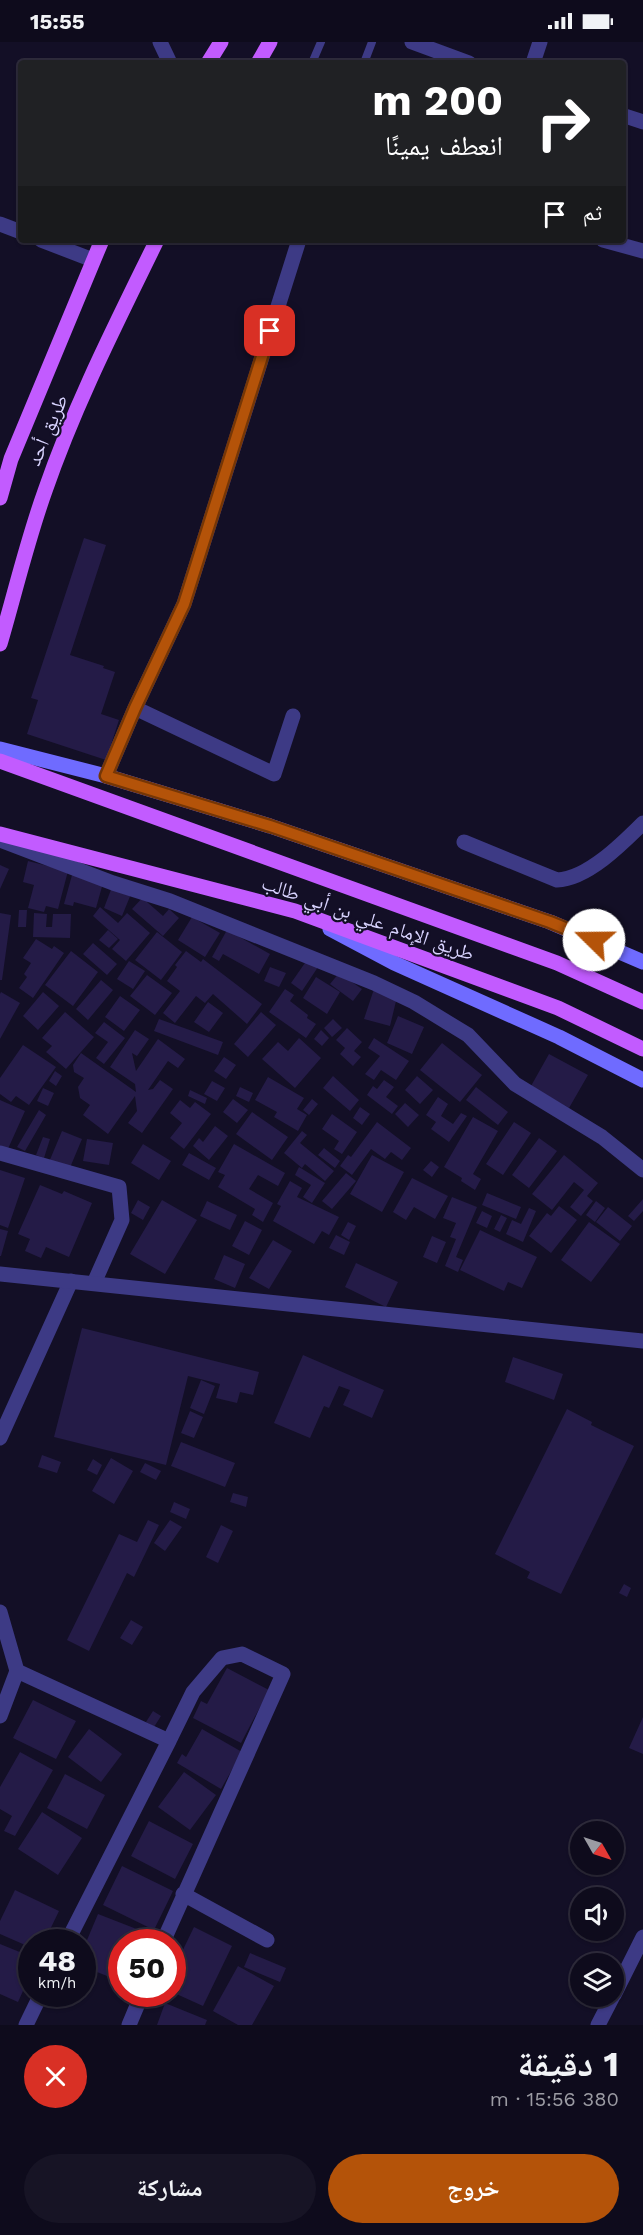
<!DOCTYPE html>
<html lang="ar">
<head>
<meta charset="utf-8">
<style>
	body { margin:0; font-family:"Work Sans","Noto Naskh Arabic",sans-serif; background:#171425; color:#f1f3f6; direction:rtl; height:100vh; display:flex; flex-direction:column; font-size:22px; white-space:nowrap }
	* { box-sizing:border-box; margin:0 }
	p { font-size:20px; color:#9b9ba3 }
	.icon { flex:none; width:33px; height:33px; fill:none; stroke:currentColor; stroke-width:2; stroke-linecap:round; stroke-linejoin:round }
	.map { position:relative; height:1983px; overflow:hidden; direction:ltr }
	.panel { display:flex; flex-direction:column; background:#0e0b1c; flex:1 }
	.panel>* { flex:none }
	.guide { position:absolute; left:18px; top:18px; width:608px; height:183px; border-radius:6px; box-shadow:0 2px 4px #0004,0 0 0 2px #2e2b3b; direction:rtl; background:#202124; color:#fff; overflow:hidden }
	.needle { width:39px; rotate:129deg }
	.fabs { position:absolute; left:570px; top:1779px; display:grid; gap:12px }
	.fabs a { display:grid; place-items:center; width:54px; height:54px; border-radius:50%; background:#0e0b1c; box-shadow:0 2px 4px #0004,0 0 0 2px #2e2b3b; font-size:30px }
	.speed { position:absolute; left:18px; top:1887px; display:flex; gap:12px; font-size:30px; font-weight:700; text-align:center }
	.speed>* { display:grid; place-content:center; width:78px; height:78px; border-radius:50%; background:#0e0b1c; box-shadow:0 2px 4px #0004,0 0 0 2px #2e2b3b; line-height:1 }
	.speed small { font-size:15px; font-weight:400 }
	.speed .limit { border:9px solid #d22; background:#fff; color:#111 }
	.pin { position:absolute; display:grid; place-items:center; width:51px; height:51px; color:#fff; margin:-26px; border-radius:12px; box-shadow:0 3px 9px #0006 }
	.me { position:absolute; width:66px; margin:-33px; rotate:292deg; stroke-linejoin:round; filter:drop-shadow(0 0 4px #0008) }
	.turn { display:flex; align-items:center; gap:21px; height:126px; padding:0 24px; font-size:27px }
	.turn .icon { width:78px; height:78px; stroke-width:2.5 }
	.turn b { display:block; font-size:42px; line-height:51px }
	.then { display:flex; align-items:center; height:57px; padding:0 24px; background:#0003; gap:12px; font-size:22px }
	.round { display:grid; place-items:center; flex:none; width:63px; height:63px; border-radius:32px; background:#171425 }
	.overview { display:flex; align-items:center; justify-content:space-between; height:102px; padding:0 24px }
	h1 { font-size:36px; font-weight:700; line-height:45px }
	.primary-button { display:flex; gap:12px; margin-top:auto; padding:12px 24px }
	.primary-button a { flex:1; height:69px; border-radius:36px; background:#b45309; color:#fff; font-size:24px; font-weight:700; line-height:69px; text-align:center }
	.primary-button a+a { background:#171425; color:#f1f3f6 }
	.status { display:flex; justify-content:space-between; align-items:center; height:42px; padding:0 30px; background:#0e0b1c; direction:ltr }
	.status svg { height:16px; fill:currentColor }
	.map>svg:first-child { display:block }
</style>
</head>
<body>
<div class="status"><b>15:55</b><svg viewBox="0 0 49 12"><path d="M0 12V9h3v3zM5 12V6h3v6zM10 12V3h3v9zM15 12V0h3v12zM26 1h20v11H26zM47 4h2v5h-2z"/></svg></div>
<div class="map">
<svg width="643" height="1983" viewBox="0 0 643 1983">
	<rect width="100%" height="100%" fill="#130f26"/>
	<path fill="#241b47" d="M84,496L106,503L70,613L104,624L103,626L115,630L101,672L119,678L106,718L27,692L38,658L31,656Z
		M28,819L68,829L58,867L46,864L44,870L28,866L34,843L23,840Z
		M0,823L9,827L0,847Z
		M72,833L103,841L96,866L74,860L73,864L64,862Z
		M112,845L131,852L122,874L104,866Z
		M145,853L150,857L147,860L163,874L169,867L179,876L163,894L132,867Z
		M100,865L118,881L127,871L150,891L126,919L112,907L120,898L93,874Z
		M19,868H27L26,885H18Z
		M0,871L11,873L2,938H0Z
		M34,871L47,872L46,885H52L53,872H71L70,896L33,895Z
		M192,875L220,891L205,915L178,898Z
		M108,888L118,897L109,906L99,898Z
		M227,888L270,912L259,932L223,912L219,919L212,915Z
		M157,890L182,910L161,938L135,918Z
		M36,897L52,907L54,904L64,911L33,956L19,946L27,935L24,932L31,921L23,916Z
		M93,901L117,922L107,933L83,912Z
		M71,909L98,930L73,964L45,943Z
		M186,909L201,920L203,917L262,962L247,982L213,952L205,961L196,954L175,981L163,971L180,949L167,939L177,925L175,923Z
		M307,918L318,925L302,949L291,941Z
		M129,919L145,929L133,947L117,937Z
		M270,925L286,931L279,945L264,939Z
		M339,931L362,947L353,959L330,942Z
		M147,933L172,951L155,973L130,954Z
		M316,935L340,950L327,972L303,956Z
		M101,938L113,948L88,978L76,967Z
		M285,947L294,953L290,959L308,973L307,976L316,982L306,996L269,970Z
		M374,947L397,955L390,984L364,977Z
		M1,950L20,961L0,997V952Z
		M43,950L59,964L38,988L23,974Z
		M120,954L140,968L124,989L105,975Z
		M208,960L223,971L209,990L194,980Z
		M65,970L94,995L66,1027L46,1010L52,1004L42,996Z
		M261,970L276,983L248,1015L234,1002Z
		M398,974L424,985L412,1012L387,1001Z
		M159,977L223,1000L218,1013L154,989Z
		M333,977L342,986L332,995L324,986Z
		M104,980L125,996L104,1022L96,1016L108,1000L95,991Z
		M347,986L362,1000L354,1009L361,1015L353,1024L340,1012L345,1006L336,998Z
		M135,988L149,997L137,1014L132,1011L136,1029L158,997L185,1017L178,1026L168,1019L148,1048L153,1047L160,1038L173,1047L142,1091L128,1081L137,1069L135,1054L108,1092L83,1073L90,1063L80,1056L78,1045L84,1036L74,1030L73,1023L81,1011L136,1050L135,1042L110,1025Z
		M321,988L329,996L322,1004L314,997Z
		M299,996L321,1016L295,1046L262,1017L278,1000L288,1009Z
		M374,996L409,1019L396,1038L381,1028L374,1038L365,1032L380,1014L368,1006Z
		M442,1001L482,1033L460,1060L420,1028Z
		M23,1003L56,1025L29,1063L16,1054L11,1060L0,1052V1036Z
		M549,1012L588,1033L569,1066L531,1044Z
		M224,1015L236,1023L226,1037L214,1029Z
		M55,1029L62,1034L56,1044L49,1039Z
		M333,1034L359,1058L350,1069L323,1046Z
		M417,1034L433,1048L420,1062L405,1048Z
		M268,1035L304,1056L297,1067L307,1073L298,1089L274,1075L277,1070L255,1058Z
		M384,1038L394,1045L386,1055L398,1064L392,1072L367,1053L373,1044L377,1047Z
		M212,1039L225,1046L217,1059L204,1052Z
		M240,1045L253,1051L249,1060L236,1054Z
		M476,1045L508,1070L498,1083L466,1058Z
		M43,1046L54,1051L48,1064L37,1059Z
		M190,1048L207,1056L205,1062L188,1054Z
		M438,1055L448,1062L441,1074L453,1082L461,1071L467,1074L449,1100L431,1087L436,1080L426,1073Z
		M233,1057L248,1068L237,1081L223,1070Z
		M312,1057L318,1062L309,1073L303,1068Z
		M0,1058L25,1069L7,1109L0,1106Z
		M180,1058L190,1066L195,1060L211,1072L184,1107L170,1096L182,1081L170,1071Z
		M405,1061L419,1073L408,1085L395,1072Z
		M360,1065L370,1072L362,1083L353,1076Z
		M39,1068L46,1073L25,1109L17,1105Z
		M252,1070L288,1095L272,1118L236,1092Z
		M332,1072L357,1090L342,1112L334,1107L339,1099L322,1087Z
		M473,1075L498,1089L473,1132L481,1137L475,1148L461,1139L462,1136L444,1125Z
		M377,1080L411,1106L402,1118L391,1110L385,1117L371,1107L352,1133L340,1124L348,1113L351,1115Z
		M514,1080L531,1091L503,1133L486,1122Z
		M215,1084L228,1094L209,1118L193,1104L199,1096L203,1100Z
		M62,1089L82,1097L69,1128L49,1120Z
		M302,1089L307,1093L300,1101L334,1129L325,1139L305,1122L302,1126L284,1111Z
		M43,1095L50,1097L44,1116L36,1113Z
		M539,1096L557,1109L529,1146L512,1133Z
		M87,1097L113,1101L109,1123L83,1119Z
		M143,1102L171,1119L159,1138L131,1121Z
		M234,1102L285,1131L278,1144L258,1133L249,1147L273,1161L263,1180L252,1173L255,1167L218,1145L225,1133L218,1130Z
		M324,1106L340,1119L335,1126L318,1113Z
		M189,1111L216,1126L209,1138L182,1123Z
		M372,1113L404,1130L382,1170L350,1152Z
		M564,1113L598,1141L587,1154L593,1159L581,1174L570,1165L584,1148L574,1140L552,1168L532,1152Z
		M431,1119L439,1125L432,1135L423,1128Z
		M299,1125L325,1141L312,1161L303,1155L311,1143L295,1133Z
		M0,1128L25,1136L8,1186L0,1183Z
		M346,1131L356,1139L332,1167L322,1159Z
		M412,1136L448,1154L435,1177L414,1165L406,1178L393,1170Z
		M290,1139L302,1146L297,1155L339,1175L329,1193L322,1189L314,1202L273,1179L281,1164L277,1162Z
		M40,1143L62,1152L64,1149L92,1161L69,1215L46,1205L41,1216L25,1209L30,1197L18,1192Z
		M487,1151L521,1165L516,1177L482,1163Z
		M452,1155L477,1165L456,1215L463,1218L458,1230L445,1224L456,1197L450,1195L456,1181L443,1176Z
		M643,1157V1169L634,1179L628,1174Z
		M138,1158L150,1165L143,1178L131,1171Z
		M162,1158L197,1178L165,1232L130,1212Z
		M207,1159L237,1173L230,1188L200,1174Z
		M596,1159L605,1166L595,1180L586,1173Z
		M559,1164L577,1178L551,1211L529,1194L547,1171L551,1174Z
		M608,1165L632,1184L620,1199L596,1180Z
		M529,1166L536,1169L523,1200L506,1192L512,1178L521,1182Z
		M482,1169L492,1174L487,1186L476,1181Z
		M501,1173L507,1176L500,1190L494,1187Z
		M245,1179L262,1188L249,1213L232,1204Z
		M348,1180L356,1184L349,1198L341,1193Z
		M589,1180L620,1202L591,1240L561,1218Z
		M0,1187L8,1189L1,1214H0Z
		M480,1188L537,1215L522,1246L508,1240L504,1249L460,1228Z
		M336,1193L350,1200L344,1213L329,1206Z
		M432,1194L446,1200L437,1221L423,1215Z
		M273,1198L292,1209L269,1247L249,1236Z
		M224,1213L245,1222L235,1246L214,1237Z
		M356,1221L398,1240L386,1265L345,1245Z
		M82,1286L259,1330L253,1353L240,1350L237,1361L216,1356L220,1342L188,1334L166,1423L54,1395Z
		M303,1313L384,1348L372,1376L343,1363L350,1348L339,1344L329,1366L324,1364L310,1396L274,1381Z
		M513,1315L563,1332L554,1358L505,1340Z
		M201,1338L215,1344L204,1372L190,1366Z
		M567,1367L592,1380L591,1383L634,1404L561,1552L527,1536L530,1530L495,1512Z
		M190,1369L203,1375L194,1396L181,1391Z
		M181,1400L235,1421L225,1445L171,1424Z
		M42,1413L61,1420L57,1431L38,1425Z
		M111,1416L133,1429L114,1462L92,1449Z
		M93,1417L102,1423L97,1433L87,1428Z
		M145,1421L161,1429L156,1438L140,1430Z
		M233,1451L248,1455L246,1465L230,1460Z
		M174,1460L190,1467L186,1477L170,1470Z
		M148,1478L159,1483L134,1535L127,1531L89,1609L67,1598L119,1492L137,1500Z
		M170,1478L182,1485L165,1509L154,1501Z
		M221,1483L233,1489L218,1521L206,1515Z
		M624,1542L631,1546L627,1555L619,1551Z
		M131,1578L143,1585L132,1603L120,1596Z
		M227,1626L269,1648L241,1701L193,1676L201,1659L207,1662Z
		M33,1658L76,1679L56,1717L13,1696Z
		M153,1669L161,1674L154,1685L146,1680Z
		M643,1675V1712L629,1706Z
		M89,1687L122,1712L101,1740L68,1715Z
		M202,1687L242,1710L221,1747L177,1721L182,1712L186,1715Z
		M20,1710L53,1728L15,1794L4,1789L12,1774L0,1767V1745Z
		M184,1730L216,1753L190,1788L158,1765Z
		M65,1732L105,1753L87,1787L47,1766Z
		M42,1770L82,1796L58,1833L18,1807Z
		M149,1779L193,1802L175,1837L131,1814Z
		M122,1824L173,1849L154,1888L103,1863Z
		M15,1848L59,1869L44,1900H32V1906L0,1892V1879Z
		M98,1872L152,1893L149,1900H122V1940L82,1924V1910Z
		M194,1885L232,1904L203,1964L172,1950L186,1920L179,1916Z
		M0,1902L32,1915V1929L18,1960L0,1952Z
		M250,1911L286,1926L280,1940L244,1925Z
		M238,1924L274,1944L252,1983H238L213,1969Z
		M165,1961L207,1978L205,1983H157Z"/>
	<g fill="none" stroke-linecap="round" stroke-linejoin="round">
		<path stroke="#3d3a85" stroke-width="8" d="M312,21L321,0
			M364,21L372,0"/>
		<path stroke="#3d3a85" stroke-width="15" d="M160,0L170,21
			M412,0L469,21
			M533,21L540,0
			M622,73L643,80
			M0,182L21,190
			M41,198L93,218
			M603,198L643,209
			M135,666L274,732L293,674
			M106,734L135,666L184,562L299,198
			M464,800L557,838C587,837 622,802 643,781
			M0,1111L119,1145L122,1178L94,1241
			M0,1396L71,1239
			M0,1570L17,1629L0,1674
			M17,1629L169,1699L67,1900
			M183,1852L267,1898
			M163,1900L283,1632L242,1612L222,1616L193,1650L169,1699
			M614,1953L643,1895
			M26,1983L41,1952
			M129,1983L142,1952
			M598,1983L613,1954"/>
		<path stroke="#3d3a85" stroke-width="15" d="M0,798L113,841L170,859L374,941L414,960L468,993L515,1042L602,1095L643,1128
			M0,1232L643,1299"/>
		<path stroke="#6f6bff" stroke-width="15" d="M0,707L106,734L270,784L550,880L643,920
			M330,887L394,921L559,995L643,1038"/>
		<path stroke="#c25bff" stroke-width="15" d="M208,21L221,0
			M258,21L270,0
			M0,456L11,417L102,198
			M0,602C15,551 27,499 45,449C75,362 117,280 157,198
			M0,719L557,921L643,960
			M0,792L295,869L558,966L643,1007"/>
	</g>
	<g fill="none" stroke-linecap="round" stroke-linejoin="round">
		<defs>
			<path id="route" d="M270,289L184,562L135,666L106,734L270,784L550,880L594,898"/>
		</defs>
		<use href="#route" stroke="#753606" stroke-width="15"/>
		<use href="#route" stroke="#b45309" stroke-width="10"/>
	</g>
	<g text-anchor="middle" stroke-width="4.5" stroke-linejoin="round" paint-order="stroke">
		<g font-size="20" fill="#d9d4ff" stroke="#130f26">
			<text transform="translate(47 388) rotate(-67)" y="7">طريق أحد</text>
			<text transform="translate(368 876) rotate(19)" y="7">طريق الإمام علي بن أبي طالب</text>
		</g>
	</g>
</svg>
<div class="fabs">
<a><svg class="needle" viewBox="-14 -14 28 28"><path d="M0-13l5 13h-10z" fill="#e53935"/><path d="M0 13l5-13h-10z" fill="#9b9ba3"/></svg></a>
<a><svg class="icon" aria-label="sound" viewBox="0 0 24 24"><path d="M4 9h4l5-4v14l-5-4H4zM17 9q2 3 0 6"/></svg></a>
<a><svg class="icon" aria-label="layers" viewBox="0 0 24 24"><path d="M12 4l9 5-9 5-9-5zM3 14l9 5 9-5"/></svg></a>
</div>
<div class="speed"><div>48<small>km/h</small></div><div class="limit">50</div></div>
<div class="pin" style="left:270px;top:289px;background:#d93025"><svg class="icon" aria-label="arrive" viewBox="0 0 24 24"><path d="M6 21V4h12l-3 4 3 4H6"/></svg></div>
<svg class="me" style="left:594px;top:898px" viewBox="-20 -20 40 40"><circle r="19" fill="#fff"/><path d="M0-13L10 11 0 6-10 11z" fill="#b45309"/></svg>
<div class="guide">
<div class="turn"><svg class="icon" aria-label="right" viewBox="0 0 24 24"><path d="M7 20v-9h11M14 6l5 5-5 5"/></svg><div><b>200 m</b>انعطف يمينًا</div></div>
<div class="then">ثم<svg class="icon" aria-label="arrive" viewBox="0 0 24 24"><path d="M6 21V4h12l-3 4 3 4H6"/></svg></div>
</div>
</div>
<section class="panel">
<div class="overview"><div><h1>1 دقيقة</h1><p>380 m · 15:56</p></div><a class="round" style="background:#d93025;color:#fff"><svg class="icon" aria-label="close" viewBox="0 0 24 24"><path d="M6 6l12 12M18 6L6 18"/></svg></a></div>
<div class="primary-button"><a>خروج</a><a>مشاركة</a></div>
</section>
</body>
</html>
